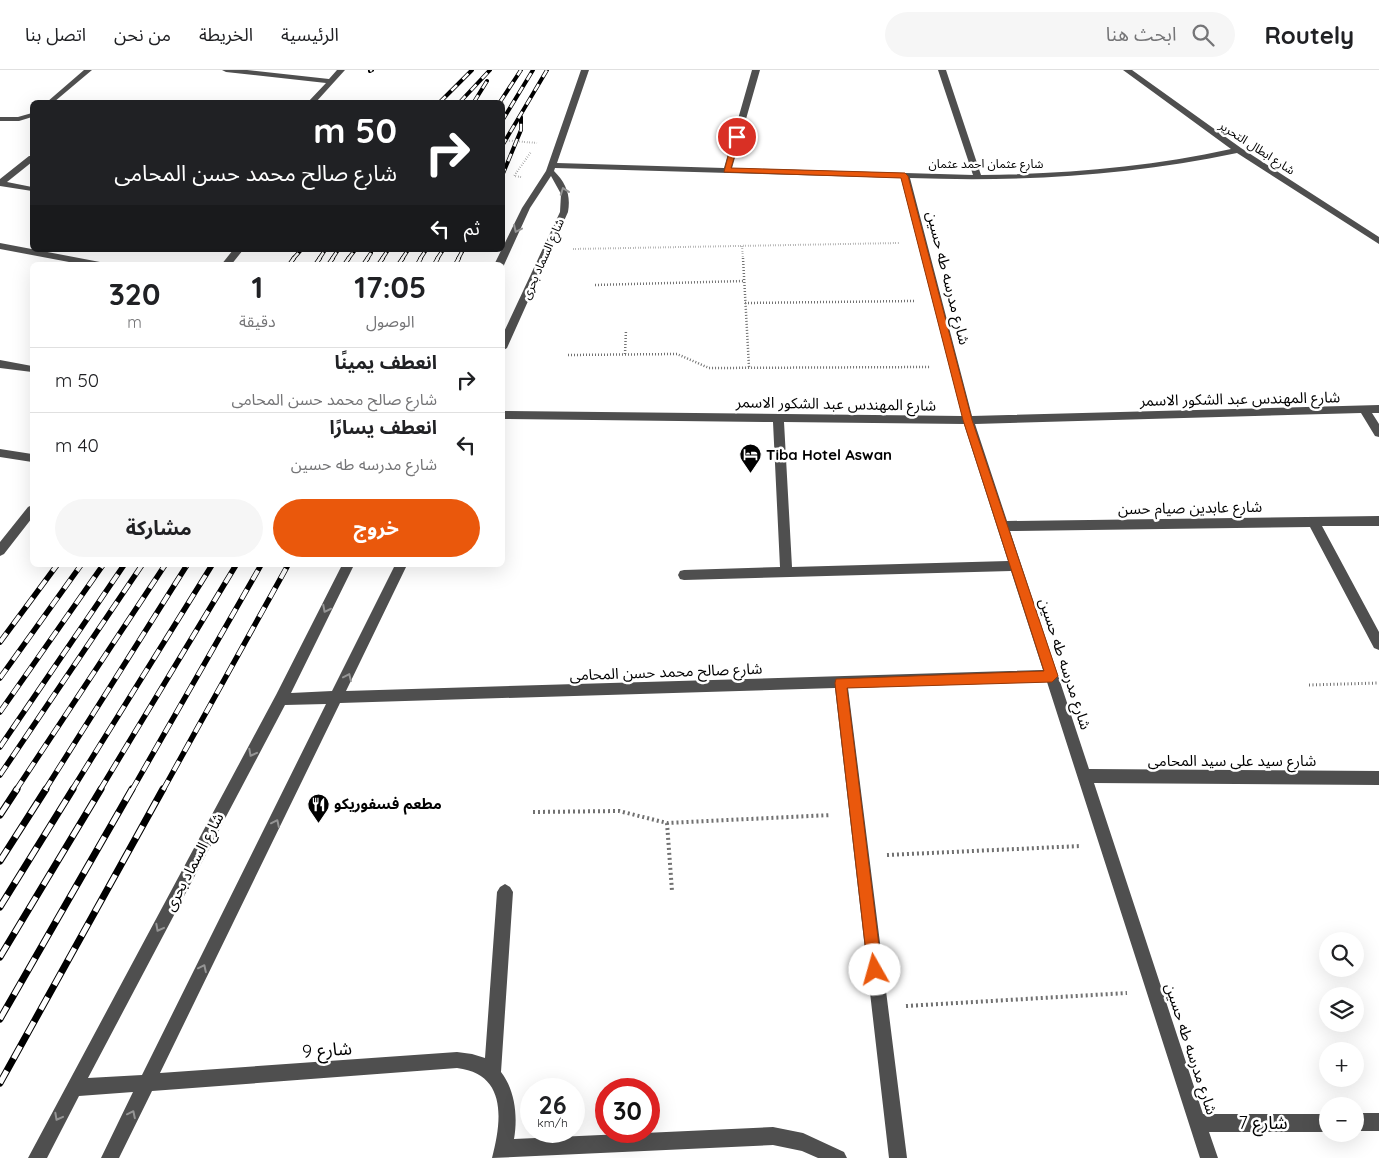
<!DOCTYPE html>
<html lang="ar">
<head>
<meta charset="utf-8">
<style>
	body { margin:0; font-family:Quicksand,"Noto Sans Arabic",sans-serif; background:#f6f6f6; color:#202124; direction:rtl; height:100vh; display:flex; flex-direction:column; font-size:19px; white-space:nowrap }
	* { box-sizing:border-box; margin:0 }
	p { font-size:16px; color:#757577 }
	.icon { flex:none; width:28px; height:28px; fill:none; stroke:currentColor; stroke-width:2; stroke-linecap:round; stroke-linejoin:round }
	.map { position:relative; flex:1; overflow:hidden; direction:ltr }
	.side { position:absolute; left:30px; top:192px; width:475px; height:305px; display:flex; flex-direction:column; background:#fff; border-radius:8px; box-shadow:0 5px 20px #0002; direction:rtl }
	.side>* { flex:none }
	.top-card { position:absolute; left:30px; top:30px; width:475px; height:152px; border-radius:8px; box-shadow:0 5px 20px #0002; direction:rtl; background:#202124; color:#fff; overflow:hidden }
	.buttons { position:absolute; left:1319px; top:862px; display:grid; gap:10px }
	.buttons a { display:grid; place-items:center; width:45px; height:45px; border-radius:50%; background:#fff; box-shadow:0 5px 20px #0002; font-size:25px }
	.speed { position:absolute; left:520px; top:1008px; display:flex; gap:10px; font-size:25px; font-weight:700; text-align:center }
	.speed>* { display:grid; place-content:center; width:65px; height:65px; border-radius:50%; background:#fff; box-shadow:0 5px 20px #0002; line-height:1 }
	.speed small { font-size:12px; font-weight:400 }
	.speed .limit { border:8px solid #d22; background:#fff; color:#111 }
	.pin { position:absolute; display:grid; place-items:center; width:42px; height:42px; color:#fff; margin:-21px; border:2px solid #fff; border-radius:50%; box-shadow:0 1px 5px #0007 }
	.me { position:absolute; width:55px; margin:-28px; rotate:353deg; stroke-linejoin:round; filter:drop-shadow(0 0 4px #0008) }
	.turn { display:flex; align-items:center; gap:18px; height:105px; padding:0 25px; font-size:22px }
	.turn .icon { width:65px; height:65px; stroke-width:2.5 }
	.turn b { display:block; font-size:35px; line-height:42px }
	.then { display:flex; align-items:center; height:48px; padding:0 25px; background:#0003; gap:10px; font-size:19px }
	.eta { display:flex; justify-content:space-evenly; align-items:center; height:85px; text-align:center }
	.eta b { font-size:30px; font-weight:700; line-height:35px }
	.cta { display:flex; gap:10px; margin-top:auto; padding:10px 25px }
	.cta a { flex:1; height:58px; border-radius:30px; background:#ea580c; color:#fff; font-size:20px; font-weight:700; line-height:58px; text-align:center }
	.cta a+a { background:#f6f6f6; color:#202124 }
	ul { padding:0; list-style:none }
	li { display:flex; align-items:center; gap:15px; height:65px; padding:0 25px; border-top:1px solid #e0e0e0 }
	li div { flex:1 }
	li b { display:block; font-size:19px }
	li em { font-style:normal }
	header { display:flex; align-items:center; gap:30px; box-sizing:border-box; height:70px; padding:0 25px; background:#fff; border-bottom:1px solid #e0e0e0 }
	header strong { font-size:24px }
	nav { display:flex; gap:28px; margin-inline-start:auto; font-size:18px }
	.search { width:350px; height:45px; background:#f6f6f6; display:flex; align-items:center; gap:12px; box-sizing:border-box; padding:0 18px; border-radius:28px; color:#757577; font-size:19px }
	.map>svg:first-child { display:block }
</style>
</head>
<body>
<header>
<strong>Routely</strong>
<div class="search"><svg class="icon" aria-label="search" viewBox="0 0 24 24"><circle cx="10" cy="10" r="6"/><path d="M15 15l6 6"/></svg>ابحث هنا</div>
<nav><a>الرئيسية</a><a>الخريطة</a><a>من نحن</a><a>اتصل بنا</a></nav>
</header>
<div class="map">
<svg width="1379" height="1088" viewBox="0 0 1379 1088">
	<rect width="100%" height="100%" fill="#fff"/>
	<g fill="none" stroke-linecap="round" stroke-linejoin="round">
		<path stroke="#717171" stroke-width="2" stroke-dasharray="0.5 2" stroke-linecap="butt" d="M521,107L514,106L531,82
			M742,176L743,189
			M573,179L899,173"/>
		<path stroke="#717171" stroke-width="2.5" stroke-dasharray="1 2" stroke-linecap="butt" d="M743,188L749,297
			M595,215L744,211
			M745,233L914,231
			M625,284L626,260
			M568,285L677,284L709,298L931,297"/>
		<path stroke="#717171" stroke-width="3" stroke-dasharray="1 2.5" stroke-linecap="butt" d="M1309,615L1379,613"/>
		<path stroke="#717171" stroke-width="4" stroke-dasharray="2 3" stroke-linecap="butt" d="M533,742L619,741L667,753L831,745
			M667,753L672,821
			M887,785L1081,776
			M906,936L1127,923"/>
		<path fill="#4f4f4f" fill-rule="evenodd" d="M84,0H92L54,32H47Z
			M222,0H247L329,9L337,0H345L316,32H308L326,13L226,2Z
			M581,0H589L557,93L724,98L752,0H760L732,98L973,105L938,0H946L981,105C1066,104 1149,97 1231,79L1123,0H1132L1241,78L1379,167V174L1237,83C1128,106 1020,112 910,108L972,346L1379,335V343H1372L1379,354V367L1375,366L1361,343L975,354L1007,451L1379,446V456H1322L1379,562V580L1374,578L1310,457L1010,461L1089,699L1379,701V715L1094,713L1203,1044H1328V1062H1209L1218,1088H1200L1047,612L848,618L907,1088H889L835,618L340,633L160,1003L457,982L472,984L485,988L497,822L500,817L505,814L510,817L513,822L501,1002C515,1020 518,1046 514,1069L773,1057L803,1063L844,1082L847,1088H818L802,1081L773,1075L492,1088C502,1050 507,1004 457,998L152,1021L119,1088H101L133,1022L79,1026L47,1088H28L276,625L342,495H354L291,623L332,621L395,495H407L346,621L1043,600L1011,501L684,510L680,509L678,505L680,501L684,500L780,497L773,352L502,349V341L962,346L901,108L555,98L554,101C566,113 571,125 568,142L507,278L502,281V266L560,142L561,124L551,106L530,138L504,195L502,197V195H494L522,138L546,101ZM784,352L964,354L1008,491L792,497ZM326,634L142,1005L88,1008L285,635Z
			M32,43V47L19,51H0V47H18Z
			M29,86H32V92L7,112L32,117V121L0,116V109Z
			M0,173L100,192L105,195H85L0,179Z
			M233,180H243L231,195H221Z
			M0,290L32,296V302L0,298Z
			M0,379L32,384V392L0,387Z
			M32,435V448L4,484L0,486V472L28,437Z
			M1355,1043H1379V1061H1355Z"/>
		<defs>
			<path id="rail-far3" d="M370,1L372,0
				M440,32L472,0
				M460,32L490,0
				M474,32L487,11
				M500,32L521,0
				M502,51L533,0
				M502,76L547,0
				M502,106L521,60V47
				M293,189L301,180
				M319,189L325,180
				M332,189L338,180
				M348,189L355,180
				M367,189L371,183
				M382,189L388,180
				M402,189L408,180
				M420,189L426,180
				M437,189L443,180
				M458,189L463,180"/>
			<path id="rail-far2" d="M289,195L294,188
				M315,195L320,188
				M328,195L333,188
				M344,195L349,188
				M363,195L368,188
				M378,195L383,188
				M398,195L403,188
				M417,195L421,188
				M434,195L438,188
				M455,195L459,188"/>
			<path id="rail-far1" d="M0,572L57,495
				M0,608L81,495
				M0,642L103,495
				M0,677L124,495
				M0,705L142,495
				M16,720L165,495
				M45,720L187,495
				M72,720L212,495
				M100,720L236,495
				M132,720L261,495
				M163,720L288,495"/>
			<path id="rail" d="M0,745L17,719
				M0,791L46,719
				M0,837L73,719
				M0,887L101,719
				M0,949L132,719
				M0,1013L163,719"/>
		</defs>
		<use href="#rail-far3" stroke="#000" stroke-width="4"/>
		<use href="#rail-far2" stroke="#000" stroke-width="4.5"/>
		<use href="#rail-far1" stroke="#000" stroke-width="5.5"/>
		<use href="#rail" stroke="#000" stroke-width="7"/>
		<use href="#rail-far3" stroke="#fff" stroke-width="2.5" stroke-dasharray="8" stroke-linecap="butt"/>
		<use href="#rail-far2" stroke="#fff" stroke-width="3" stroke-dasharray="9" stroke-linecap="butt"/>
		<use href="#rail-far1" stroke="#fff" stroke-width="4" stroke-dasharray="11" stroke-linecap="butt"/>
		<use href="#rail" stroke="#fff" stroke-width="5" stroke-dasharray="14" stroke-linecap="butt"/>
		<path stroke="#717171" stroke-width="2" stroke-dasharray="0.5 2" stroke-linecap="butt" d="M502,70L537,73"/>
	</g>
	<defs><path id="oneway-chevron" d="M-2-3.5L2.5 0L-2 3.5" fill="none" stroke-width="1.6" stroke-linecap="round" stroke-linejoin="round" transform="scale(1.25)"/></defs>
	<g stroke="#959595">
		<use href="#oneway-chevron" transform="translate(564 121) rotate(-110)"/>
		<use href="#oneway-chevron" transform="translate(517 159) rotate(115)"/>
		<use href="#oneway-chevron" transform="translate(326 539) rotate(117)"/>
		<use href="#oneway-chevron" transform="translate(348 607) rotate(-65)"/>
		<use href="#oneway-chevron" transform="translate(252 683) rotate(118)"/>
		<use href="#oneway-chevron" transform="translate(276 753) rotate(-64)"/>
		<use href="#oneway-chevron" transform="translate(159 858) rotate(118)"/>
		<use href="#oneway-chevron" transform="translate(203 898) rotate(-64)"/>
		<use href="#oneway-chevron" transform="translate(132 1044) rotate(-64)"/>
		<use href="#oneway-chevron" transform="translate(58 1047) rotate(118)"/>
	</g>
	<path fill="#ea580c" stroke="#983908" d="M737,65L740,67L731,98L905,103L908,106L972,350L1058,606L1052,612L847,618L882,900L880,905L875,907L870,905L868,900L835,613L836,609L1044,601L963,350L901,108L724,102L733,67Z"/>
	<defs>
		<symbol id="hotel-pin" viewBox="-11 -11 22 30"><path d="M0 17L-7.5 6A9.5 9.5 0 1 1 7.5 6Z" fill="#000" stroke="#fff"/><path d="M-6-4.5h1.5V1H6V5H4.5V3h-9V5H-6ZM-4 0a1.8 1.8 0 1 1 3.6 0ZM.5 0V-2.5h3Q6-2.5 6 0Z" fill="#fff"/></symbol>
		<symbol id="restaurant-pin" viewBox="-11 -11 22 30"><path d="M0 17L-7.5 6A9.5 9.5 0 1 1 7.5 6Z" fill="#000" stroke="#fff"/><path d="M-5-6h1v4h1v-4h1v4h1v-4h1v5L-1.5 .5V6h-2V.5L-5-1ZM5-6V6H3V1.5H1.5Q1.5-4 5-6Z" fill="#fff"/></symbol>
	</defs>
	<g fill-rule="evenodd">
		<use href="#hotel-pin" x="738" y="372" width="25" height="34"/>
		<use href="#restaurant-pin" x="306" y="722" width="25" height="34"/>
	</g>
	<g text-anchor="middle" stroke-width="5" stroke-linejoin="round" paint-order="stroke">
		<g font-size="12" fill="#000" stroke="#fff">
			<text transform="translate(1257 78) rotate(33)" y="4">شارع ابطال التحرير</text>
			<text x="986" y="98">شارع عثمان احمد عثمان</text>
			<text transform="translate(543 189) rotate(-66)" y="4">شارع السماد بحرى</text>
		</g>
		<g font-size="15" fill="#000" stroke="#fff">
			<text transform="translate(948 208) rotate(76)" y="5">شارع مدرسه طه حسين</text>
			<text transform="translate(1240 329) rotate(-1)" y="5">شارع المهندس عبد الشكور الاسمر</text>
			<text transform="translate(836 334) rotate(1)" y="5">شارع المهندس عبد الشكور الاسمر</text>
			<text transform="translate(1190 438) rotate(-1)" y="5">شارع عابدين صيام حسن</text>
			<text transform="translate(1065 594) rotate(72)" y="5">شارع مدرسه طه حسين</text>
			<text transform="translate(666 602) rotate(-2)" y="5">شارع صالح محمد حسن المحامى</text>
			<text x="1232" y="696">شارع سيد على سيد المحامى</text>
			<text transform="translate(194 792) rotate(-62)" y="5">شارع السماد بحرى</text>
			<text transform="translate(1191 979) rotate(72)" y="5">شارع مدرسه طه حسين</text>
		</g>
		<g font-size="15" font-weight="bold" fill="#000" stroke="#fff" text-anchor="start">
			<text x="766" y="390">Tiba Hotel Aswan</text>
			<text x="334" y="739">مطعم فسفوريكو</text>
		</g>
		<g font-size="18" fill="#000" stroke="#fff">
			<text transform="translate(327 980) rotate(-4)" y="6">شارع 9</text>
			<text x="1263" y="1059">شارع 7</text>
		</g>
	</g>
</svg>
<div class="buttons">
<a><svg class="icon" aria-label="search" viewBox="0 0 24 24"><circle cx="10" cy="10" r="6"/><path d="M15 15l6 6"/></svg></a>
<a><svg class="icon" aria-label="layers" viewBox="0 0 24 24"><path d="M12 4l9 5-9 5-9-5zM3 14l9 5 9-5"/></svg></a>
<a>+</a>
<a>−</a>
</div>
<div class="speed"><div>26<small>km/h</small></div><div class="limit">30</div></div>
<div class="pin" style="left:737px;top:67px;background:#d93025"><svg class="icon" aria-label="arrive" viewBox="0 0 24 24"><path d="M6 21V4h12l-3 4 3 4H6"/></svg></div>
<svg class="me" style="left:875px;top:900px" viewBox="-20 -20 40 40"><circle r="19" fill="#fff"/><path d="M0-13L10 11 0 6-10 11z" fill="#ea580c"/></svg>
<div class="top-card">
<div class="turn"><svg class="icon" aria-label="right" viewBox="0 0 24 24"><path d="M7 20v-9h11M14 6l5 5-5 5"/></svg><div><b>50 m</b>شارع صالح محمد حسن المحامى</div></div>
<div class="then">ثم<svg class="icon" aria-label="left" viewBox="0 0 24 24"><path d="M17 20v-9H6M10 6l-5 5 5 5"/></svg></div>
</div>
<section class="side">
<div class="eta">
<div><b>17:05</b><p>الوصول</p></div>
<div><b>1</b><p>دقيقة</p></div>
<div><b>320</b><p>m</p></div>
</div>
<ul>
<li><svg class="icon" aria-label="right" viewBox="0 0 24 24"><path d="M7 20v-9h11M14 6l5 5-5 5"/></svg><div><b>انعطف يمينًا</b><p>شارع صالح محمد حسن المحامى</p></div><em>50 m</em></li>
<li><svg class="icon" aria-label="left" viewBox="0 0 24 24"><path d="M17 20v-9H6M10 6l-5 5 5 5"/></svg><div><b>انعطف يسارًا</b><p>شارع مدرسه طه حسين</p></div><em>40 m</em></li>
</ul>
<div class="cta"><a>خروج</a><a>مشاركة</a></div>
</section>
</div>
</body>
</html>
